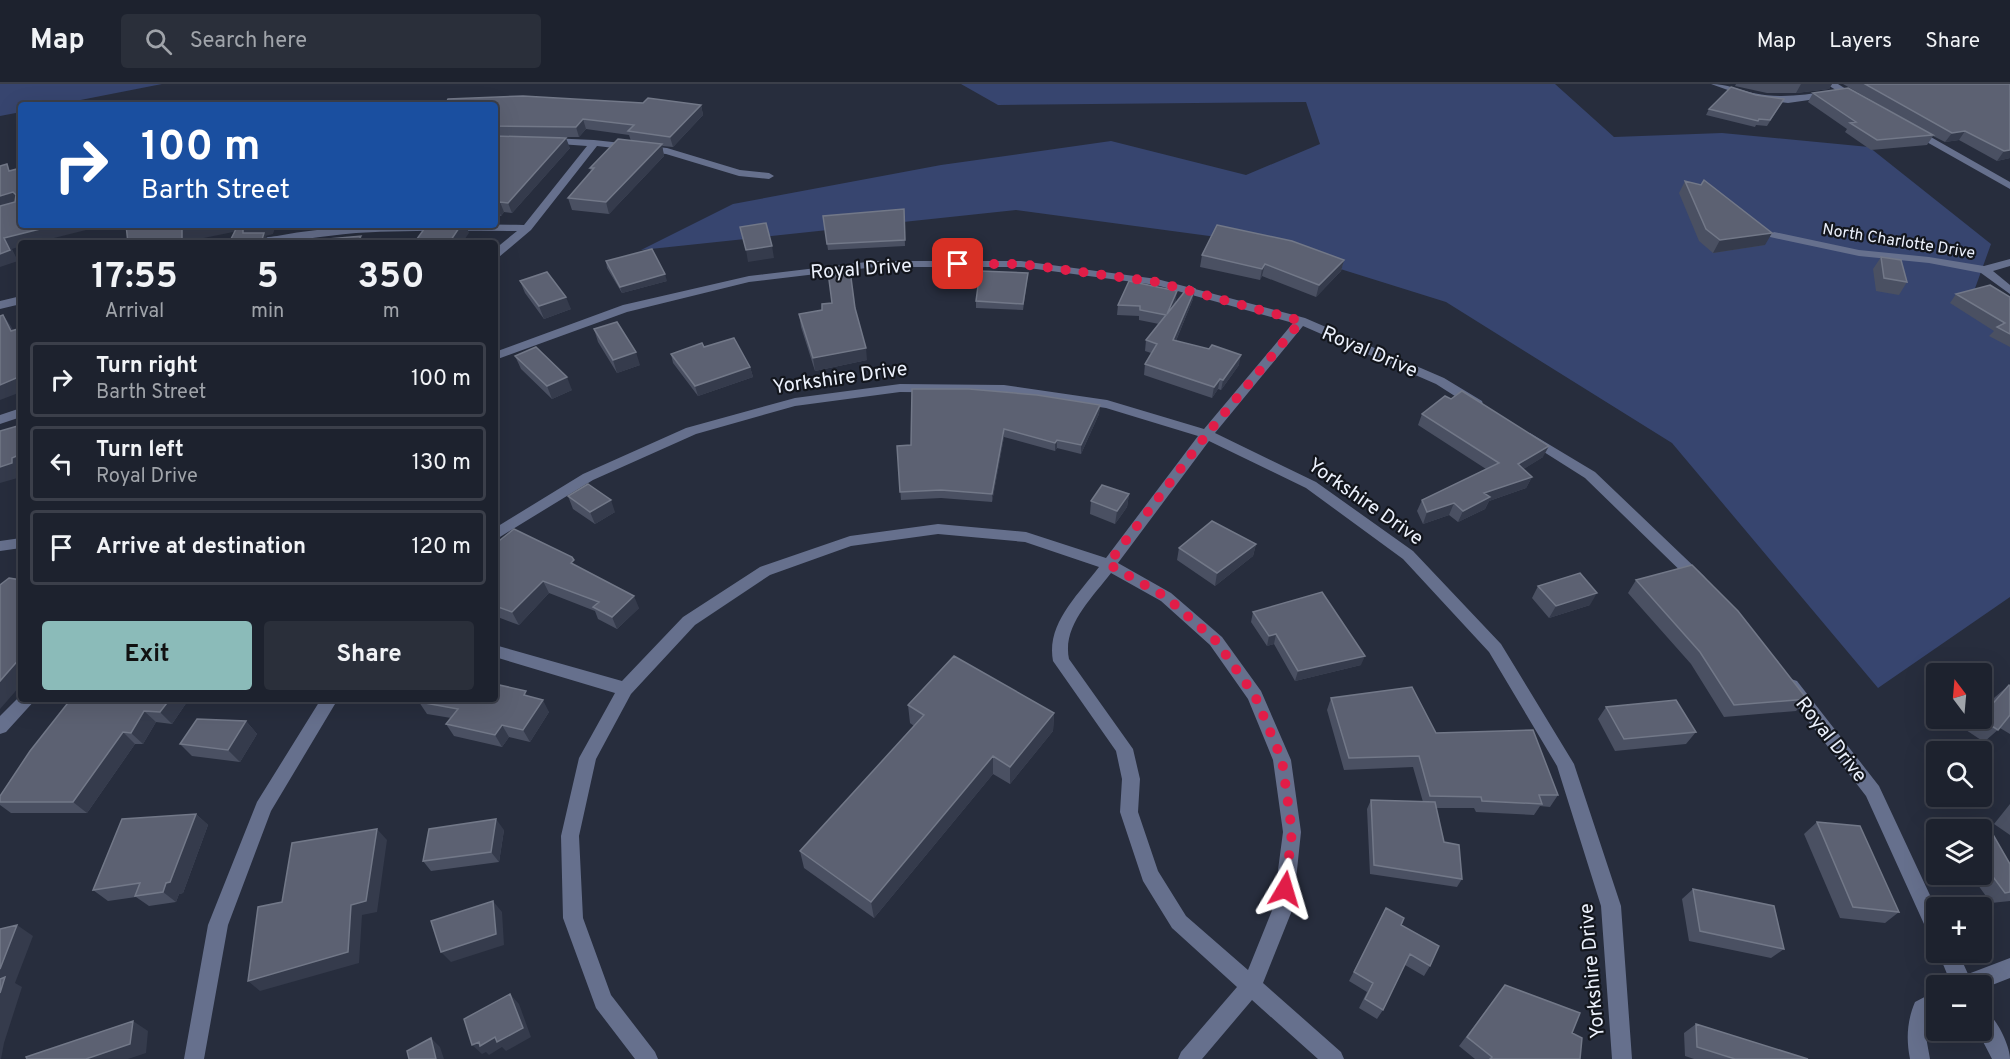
<!DOCTYPE html>
<html lang="en">
<head>
<meta charset="utf-8">
<style>
	body { margin:0; font-family:Overpass,sans-serif; background:#2a2f3a; color:#f1f3f6; height:100vh; display:flex; flex-direction:column; font-size:22px; white-space:nowrap }
	* { box-sizing:border-box; margin:0 }
	p { font-size:20px; color:#a0a4aa }
	.icon { flex:none; width:33px; height:33px; fill:none; stroke:currentColor; stroke-width:2; stroke-linecap:round; stroke-linejoin:round }
	.map { position:relative; flex:1; overflow:hidden }
	.sheet { position:absolute; left:18px; top:156px; width:480px; height:462px; display:flex; flex-direction:column; background:#1d222e; border-radius:6px; box-shadow:0 6px 24px #0002,0 0 0 2px #3b3f4a }
	.sheet>* { flex:none }
	.banner { position:absolute; left:18px; top:18px; width:480px; height:126px; border-radius:6px; box-shadow:0 6px 24px #0002,0 0 0 2px #3b3f4a; background:#1a4fa0; color:#fff; overflow:hidden }
	.needle { width:39px; rotate:344deg }
	.buttons { position:absolute; left:1926px; top:579px; display:grid; gap:12px }
	.buttons a { display:grid; place-items:center; width:66px; height:66px; border-radius:6px; background:#1d222e; box-shadow:0 6px 24px #0002,0 0 0 2px #3b3f4a; font-size:30px }
	.pin { position:absolute; display:grid; place-items:center; width:51px; height:51px; color:#fff; margin:-26px; border-radius:12px; box-shadow:0 3px 9px #0006 }
	.me { position:absolute; width:66px; margin:-33px; rotate:7deg; stroke-linejoin:round; filter:drop-shadow(0 0 4px #0008) }
	.turn { display:flex; align-items:center; gap:21px; height:126px; padding:0 24px; font-size:27px }
	.turn .icon { width:78px; height:78px; stroke-width:2.5 }
	.turn b { display:block; font-size:42px; line-height:51px }
	.eta { display:flex; justify-content:space-evenly; align-items:center; height:102px; text-align:center }
	.eta b { font-size:36px; font-weight:700; line-height:42px }
	.cta { display:flex; gap:12px; margin-top:auto; padding:12px 24px }
	.cta a { flex:1; height:69px; border-radius:6px; background:#8bbbb9; color:#111; font-size:24px; font-weight:700; line-height:69px; text-align:center }
	.cta a+a { background:#2a2f3a; color:#f1f3f6 }
	ul { padding:0; list-style:none }
	li { display:flex; align-items:center; gap:18px; height:75px; margin:0 12px 9px; padding:0 12px; border:3px solid #3b3f4a; border-radius:6px }
	li div { flex:1 }
	li b { display:block; font-size:22px }
	li em { font-style:normal }
	header { display:flex; align-items:center; gap:36px; box-sizing:border-box; height:84px; padding:0 30px; background:#1d222e; border-bottom:2px solid #3b3f4a }
	header strong { font-size:28px }
	nav { display:flex; gap:33px; margin-inline-start:auto; font-size:21px }
	.search { width:420px; height:54px; background:#2a2f3a; display:flex; align-items:center; gap:15px; box-sizing:border-box; padding:0 21px; border-radius:6px; color:#a0a4aa; font-size:22px }
	.map>svg:first-child { display:block }
</style>
</head>
<body>
<header>
<strong>Map</strong>
<div class="search"><svg class="icon" aria-label="search" viewBox="0 0 24 24"><circle cx="10" cy="10" r="6"/><path d="M15 15l6 6"/></svg>Search here</div>
<nav><a>Map</a><a>Layers</a><a>Share</a></nav>
</header>
<div class="map">
<svg width="2010" height="975" viewBox="0 0 2010 975">
	<rect width="100%" height="100%" fill="#272d3d"/>
	<path fill="#37456f" d="M0,0H162L55,21H21V28L0,32Z
		M961,0H1555L1614,53L1722,49L1869,63L1991,160L1969,221L2010,260V513L1878,604L1672,359L1446,218L1254,158L1016,126L641,166L733,120L941,81L1111,57L1246,91L1320,60L1306,18L998,21Z"/>
	<g fill="none" stroke-linecap="round" stroke-linejoin="round">
		<path fill="#66708d" fill-rule="evenodd" d="M1711,0C1727,0 1739,6 1753,9C1779,15 1804,11 1830,7L1835,10L1830,13L1788,19L1753,15Z
			M1826,0H1838L1862,15L1854,17Z
			M1909,44H1915L2010,98V105L1909,48Z
			M549,54L594,56L667,64L740,86L769,89L774,92L769,95L739,92L666,70L597,62L531,146L499,173L495,174V165L517,147C463,147 410,146 356,149C321,152 287,159 251,159C258,154 269,153 277,152C358,137 443,140 524,141L587,62L546,59V55Z
			M1774,148L1859,166L1929,173L1984,182L2010,175V182L1993,187L2010,201V210L1981,189L1929,179L1859,172L1770,153L1769,151Z
			M875,177H1021L1157,195L1305,234L1444,294L1482,317L1483,320L1482,323H1472L1436,300L1303,242L1215,349L1316,398L1413,467L1501,560L1574,680L1621,822L1632,975H1612L1601,822L1557,682L1489,568L1403,475L1306,404L1209,357L1118,479L1171,509L1222,553L1261,607L1291,676L1301,748L1293,824L1263,899L1341,968L1344,975H1318L1252,916L1202,975H1178L1181,968L1237,903L1172,844L1143,797L1120,728L1122,695L1116,667L1053,577C1046,540 1078,511 1099,483L1025,458L938,450L851,462L770,491L695,541L631,610L596,675L579,752L583,834L611,911L655,968L658,975H635L596,924L563,834L561,752L579,674L615,609L495,573V561L622,597L683,533L760,483L850,452L938,440L1026,448L1106,474L1198,352L1106,324L1004,309L900,308L795,322L696,350L593,396L495,456V444L583,390L686,344L795,314L900,300L1004,301L1107,316L1204,345L1293,239L1156,201L1021,183H875L749,198L627,228L495,276V268L623,221L749,192ZM1111,489L1161,517L1210,561L1248,615L1273,676L1283,748L1273,824L1248,886L1186,832L1158,787L1138,728L1140,695L1133,665L1069,575C1062,542 1092,514 1111,489Z
			M21,212V220L0,225V217Z
			M21,324V333L0,340V331Z
			M1530,349L1595,388L1704,492L1707,496L1704,500H1694L1585,394L1525,356L1523,353L1525,350Z
			M21,454V464L0,467V457Z
			M1791,595L1797,597L1879,702L1936,824V853L1929,851L1866,712L1785,607L1783,602L1785,597Z
			M21,611V615H36L6,648L0,650V632Z
			M321,615H338L271,727L228,841L204,975H184L208,841L257,718Z
			M1938,868H1958L1968,890L2010,874V894L1982,905V902H1952Z
			M1936,907V928L1931,931L1926,953L1930,975H1910C1906,955 1907,937 1915,918Z
			M1982,925C1995,930 2010,961 2010,975H1992L1977,946H1982Z"/>
	</g>
	<path fill="#4a5062" d="M1736,0H1832L1829,5L1796,9H1767L1735,2Z
		M1843,0H2010V74L1997,77L1959,56L1945,58L1933,52L1927,61L1871,66L1845,48L1847,45L1808,18L1813,9L1915,41Z
		M643,19L701,21L703,31L673,63L662,62L664,72L609,130L572,126L568,114L591,88L590,84L631,57L629,51L586,45L579,53H540L570,64L512,129L504,128L501,132L495,131V21Z
		M1781,20L1767,42L1756,41L1755,43L1706,31L1709,25Z
		M1685,97L1765,161L1713,169L1699,157L1679,109Z
		M904,125L905,162L828,166L823,132Z
		M1202,171L1344,176L1341,187L1316,213L1262,192L1260,196L1200,183Z
		M1881,173L1907,198L1899,211L1876,207L1873,185Z
		M606,177L667,197L622,209L607,184Z
		M1028,189L1023,226L976,224V217Z
		M520,197L571,225L544,235L525,209Z
		M1956,210L2010,213V263L1989,252L1994,247L1950,219Z
		M1193,215L1176,257L1239,281L1221,306L1218,305L1212,314L1144,291L1145,280L1151,269L1145,267L1146,256L1159,240L1139,236V232L1117,231L1118,221L1176,217L1175,220Z
		M799,230L867,276L815,287L801,243Z
		M594,245L640,281L617,289L598,258Z
		M704,263L750,283L753,293L698,312L673,279L671,270Z
		M515,272L572,306L552,315L521,285Z
		M1100,321L1099,330L1081,370L1057,364L1055,367L1004,353L992,418L941,414L901,416L897,362L911,361Z
		M1422,330L1543,373L1523,385L1532,393L1526,404L1489,417L1485,425L1458,438L1449,431L1423,440L1417,427L1422,416L1486,385L1418,341Z
		M1129,410L1127,423L1115,440L1090,430L1091,417Z
		M568,412L615,428L595,440L573,425Z
		M495,460L639,524L617,545L598,535L595,527L549,509L519,541L495,532Z
		M1256,460L1253,472L1215,502L1177,476L1179,464Z
		M1636,496L1807,615L1796,627L1724,633L1691,580L1628,509Z
		M1538,502L1590,521L1549,534L1532,514Z
		M1253,528L1361,581L1295,597L1274,560L1267,562L1251,538Z
		M2009,601L2010,602V650L2000,644L1984,658L1966,646L1976,634H1982V628L1995,613Z
		M529,613L549,628L530,658L509,653L502,663L454,652L446,640L451,634L427,630L419,618Z
		M1331,614L1436,649L1558,711L1550,723L1540,722L1534,731L1476,728L1474,724H1436L1444,758L1462,795L1457,803L1370,790L1367,725L1371,716L1423,718L1413,683L1344,686L1327,626Z
		M71,615H189L172,640L156,638L143,660H135L87,729H11L0,721V712Z
		M908,621L1054,629L1053,647L1010,700L993,690L874,834L804,784L800,767L914,642L910,639Z
		M1606,623L1696,648L1686,660L1615,667L1598,635Z
		M246,637L257,650L240,678L192,672L180,660Z
		M2010,720V751L1994,740Z
		M196,730L208,741L183,809L179,810L176,818L149,822L136,813L108,817L93,806Z
		M1984,735L2010,780V817L1991,819L1970,790H1982V746H1937L1950,736Z
		M1817,738L1899,828L1885,839L1840,834L1804,750Z
		M504,746L499,778L431,787L423,777Z
		M1693,805L1784,865L1771,874L1689,857L1682,815Z
		M1386,824L1401,841L1430,882L1424,892L1405,881L1383,926L1377,935L1359,924L1367,908L1349,897Z
		M1505,901L1572,949L1580,975H1475L1459,962Z
		M1696,940L1808,975H1694L1685,972L1684,949Z"/>
	<path fill="#353b4c" d="M1801,0H1832L1829,5L1796,9Z
		M701,21L703,31L673,63L670,53Z
		M583,35L586,45L579,53L576,43Z
		M1965,47L1959,56L1945,58L1952,49Z
		M566,54L570,64L512,129L508,119Z
		M662,60L664,72L609,130L606,118Z
		M2010,66V74L1997,77L2004,67Z
		M13,108L20,119L0,125V112Z
		M500,118L504,128L501,132L497,121Z
		M56,141H85L86,146L34,159H21V162L12,165L18,177L0,183V170L4,154Z
		M205,141H246L249,142L256,141H276L273,150L266,152L270,159H261L243,149V146L189,157V159H182V145Z
		M461,141H466L469,149L462,159H449Z
		M1772,149L1765,161L1713,169L1720,156Z
		M361,152L364,159H357Z
		M772,162L774,174L748,178L746,166Z
		M1344,176L1341,187L1316,213L1319,201Z
		M1265,180L1262,192L1260,196L1262,185Z
		M665,190L667,197L622,209L620,203Z
		M1195,205L1193,215L1172,266L1173,256Z
		M1177,207L1176,217L1166,240L1167,230Z
		M566,213L571,225L544,235L539,222Z
		M3,231L11,242L19,258L11,247Z
		M866,264L867,276L815,287L813,274Z
		M636,268L640,281L617,289L613,276Z
		M1241,271L1239,281L1221,306L1223,296Z
		M750,283L753,293L698,312L695,302Z
		M21,292V308L0,316V301Z
		M567,293L572,306L552,315L547,302Z
		M1220,295L1218,305L1212,314L1214,303Z
		M1100,321L1099,330L1081,370V361Z
		M1004,345V353L992,418V410Z
		M1057,356V364L1055,367V359Z
		M1549,362L1543,373L1513,392L1518,380Z
		M21,370V393L0,399V383L12,374Z
		M1532,393L1526,404L1489,417L1485,425L1458,438L1463,427L1484,409Z
		M1129,410L1127,423L1115,440L1117,427Z
		M611,416L615,428L595,440L590,428Z
		M1454,419L1449,431L1423,440L1427,428Z
		M1256,460L1253,472L1215,502L1217,489Z
		M543,497L549,509L519,541L512,528Z
		M1597,509L1590,521L1549,534L1556,522Z
		M634,512L639,524L617,545L612,533Z
		M1276,550L1274,560L1267,562L1269,552Z
		M1365,572L1361,581L1295,597L1298,587Z
		M21,573V601L0,625V597Z
		M170,615H189L172,640L160,628Z
		M543,616L549,628L530,658L523,646Z
		M144,627L156,638L143,660L131,649Z
		M1054,629L1053,647L1010,700V683Z
		M246,637L257,650L240,678L228,666Z
		M502,641L509,653L502,663L495,651Z
		M123,648L135,660L87,729L73,718Z
		M993,672V690L874,834L871,818Z
		M196,730L208,741L183,809L179,810L176,818L163,808Z
		M496,735L504,746L499,778L491,768Z
		M377,745L387,756L377,828L362,831L359,879L260,907L248,897L351,821Z
		M493,817L502,828L504,861L451,878L441,868Z
		M17,841L33,852L15,899L22,903L4,959L1,975H0V885Z
		M510,910L519,920L531,953L506,967L502,963L489,971L486,968L482,970L472,961L479,958L495,953Z
		M133,937L148,947L146,969L128,975H86Z
		M431,954L440,963L444,975H436Z"/>
	<path fill="#5c6172" stroke="#727888" stroke-width="1.5" d="M1865,0H2010V66L2004,67L1965,47L1952,49Z
		M1731,3L1756,11L1784,15L1770,36L1759,35L1758,37L1709,25Z
		M1848,4L1933,51L1877,56L1850,39L1856,38L1813,9Z
		M523,12L643,19L648,14L701,21L670,53L628,47L634,41L583,35L576,43L495,42V21H445L448,15Z
		M398,17L397,21H373L375,19Z
		M495,52L566,54L508,119L500,118L497,121H495Z
		M618,55L662,60L606,118L568,114L594,84H590Z
		M7,80L9,87L17,85L19,91L21,90V141H56L4,154L10,166L0,170V122L15,118L16,111L13,108L0,112V82Z
		M1704,96L1772,149L1720,156L1706,145L1685,97L1701,101Z
		M904,125L905,156L827,160L823,132Z
		M766,139L772,162L746,166L740,143Z
		M126,141H205L182,145V159H128Z
		M238,141H256L249,142L243,145V149H264L261,159H230L231,155Z
		M427,141H461L449,159H414Z
		M1217,141L1292,157L1344,176L1319,201L1265,180L1262,185L1202,171Z
		M361,152L357,159H282Z
		M652,165L665,190L620,203L606,177Z
		M1881,173L1901,176L1907,198L1884,194Z
		M850,186L855,224L866,264L813,274L799,230L822,226V220L832,219L828,188Z
		M980,187L1028,189L1023,220L976,217Z
		M547,188L566,213L539,222L520,197Z
		M1129,197L1177,207L1167,230L1189,202L1195,205L1173,256L1209,265L1212,261L1241,271L1223,296L1220,295L1214,303L1145,280L1157,260L1146,256L1166,231L1140,226V222L1118,221Z
		M1990,201L2010,213V250L1997,243L2005,239L1956,210Z
		M3,231L11,247L21,244V292L0,301V232Z
		M617,238L636,268L613,276L594,245Z
		M734,254L750,283L695,302L671,270L702,259L704,263Z
		M536,263L567,293L547,302L515,272Z
		M912,305H969L1037,311L1100,321L1081,361L1057,356L1055,359L1004,345L992,410L941,406L900,408L897,362L911,361Z
		M1462,307L1549,362L1518,380L1532,393L1484,409L1490,413L1463,427L1454,419L1427,428L1422,416L1499,379L1422,330L1445,312L1451,315Z
		M21,341V370L12,374V379L0,383V347Z
		M588,400L611,416L590,428L568,412Z
		M1102,401L1129,410L1117,427L1091,417Z
		M1212,437L1256,460L1217,489L1179,464Z
		M514,445L572,473L574,476L571,479L634,512L612,533L593,523L599,518L543,497L512,528L495,522V460Z
		M1692,481L1738,527L1807,615L1734,621L1700,568L1636,496Z
		M1580,489L1597,509L1556,522L1538,502Z
		M9,494L21,496V573L0,597V501Z
		M1322,508L1365,572L1298,587L1276,550L1269,552L1253,528Z
		M954,572L1054,629L1010,683L993,672L871,818L800,767L924,631L908,621Z
		M495,600L526,607L524,611L543,616L523,646L502,641L495,651L446,640L458,625L419,618L420,615H495Z
		M2009,601L2010,602V631L1998,646L1979,634H1982V632Z
		M1412,603L1436,649L1533,646L1558,711H1539L1542,720L1482,717L1481,713L1430,712L1419,672L1349,674L1331,614Z
		M71,615H170L160,628L144,627L131,649L123,648L73,718H0V712L30,667Z
		M1676,616L1696,648L1624,655L1606,623Z
		M197,635L246,637L228,666L180,660Z
		M1371,716L1435,718L1444,758L1459,761L1462,795L1374,781Z
		M196,730L170,798L166,799L163,808L135,812L140,799L93,806L122,735Z
		M496,735L491,768L423,777L429,745Z
		M1984,735L2010,780V808L2005,809L1982,778V746H1957L1950,736Z
		M1817,738L1860,742L1899,828L1853,823Z
		M377,745L366,817L351,821L348,868L248,897L258,823L282,818L292,759Z
		M1693,805L1774,822L1784,865L1700,847Z
		M493,817L496,850L441,868L431,837Z
		M1386,824L1404,834L1401,841L1439,862L1430,882L1410,870L1383,926L1365,915L1373,899L1354,888Z
		M17,841L0,885V845Z
		M5,893L0,909V895Z
		M1505,901L1580,929L1572,949L1582,954L1580,975H1490L1492,973L1467,953Z
		M510,910L523,944L497,958L495,953L480,962L479,958L472,961L464,935Z
		M133,937L130,960L86,975H27L26,973Z
		M1696,940L1808,975H1735L1697,963Z
		M431,954L436,975H409L407,967Z"/>
	<g fill="none" stroke-linecap="round" stroke-linejoin="round">
		<path stroke="#e11d48" stroke-width="10" stroke-dasharray="0 18" d="M958,180H1021L1157,198L1301,237L1207,350L1108,480L1166,513L1216,557L1255,612L1282,676L1292,748L1285,805"/>
	</g>
	<g text-anchor="middle" stroke-width="4.5" stroke-linejoin="round" paint-order="stroke">
		<g font-size="16" fill="#ecf1fc" stroke="#13161d">
			<text transform="translate(1899 156) rotate(9)" y="6">North Charlotte Drive</text>
		</g>
		<g font-size="20" fill="#ecf1fc" stroke="#13161d">
			<text transform="translate(861 184) rotate(-4)" y="7">Royal Drive</text>
			<text transform="translate(1370 267) rotate(23)" y="7">Royal Drive</text>
			<text transform="translate(840 293) rotate(-8)" y="7">Yorkshire Drive</text>
			<text transform="translate(1366 417) rotate(35)" y="7">Yorkshire Drive</text>
			<text transform="translate(1832 655) rotate(52)" y="7">Royal Drive</text>
			<text transform="translate(1591 887) rotate(-95)" y="7">Yorkshire Drive</text>
		</g>
	</g>
</svg>
<div class="buttons">
<a><svg class="needle" viewBox="-14 -14 28 28"><path d="M0-13l5 13h-10z" fill="#e53935"/><path d="M0 13l5-13h-10z" fill="#a0a4aa"/></svg></a>
<a><svg class="icon" aria-label="search" viewBox="0 0 24 24"><circle cx="10" cy="10" r="6"/><path d="M15 15l6 6"/></svg></a>
<a><svg class="icon" aria-label="layers" viewBox="0 0 24 24"><path d="M12 4l9 5-9 5-9-5zM3 14l9 5 9-5"/></svg></a>
<a>+</a>
<a>−</a>
</div>
<div class="pin" style="left:958px;top:180px;background:#d93025"><svg class="icon" aria-label="arrive" viewBox="0 0 24 24"><path d="M6 21V4h12l-3 4 3 4H6"/></svg></div>
<svg class="me" style="left:1285px;top:805px" viewBox="-20 -20 40 40"><path d="M0-17L14 15 0 8-14 15z" fill="#e11d48" stroke="#fff" stroke-width="4"/></svg>
<div class="banner">
<div class="turn"><svg class="icon" aria-label="right" viewBox="0 0 24 24"><path d="M7 20v-9h11M14 6l5 5-5 5"/></svg><div><b>100 m</b>Barth Street</div></div>
</div>
<section class="sheet">
<div class="eta">
<div><b>17:55</b><p>Arrival</p></div>
<div><b>5</b><p>min</p></div>
<div><b>350</b><p>m</p></div>
</div>
<ul>
<li><svg class="icon" aria-label="right" viewBox="0 0 24 24"><path d="M7 20v-9h11M14 6l5 5-5 5"/></svg><div><b>Turn right</b><p>Barth Street</p></div><em>100 m</em></li>
<li><svg class="icon" aria-label="left" viewBox="0 0 24 24"><path d="M17 20v-9H6M10 6l-5 5 5 5"/></svg><div><b>Turn left</b><p>Royal Drive</p></div><em>130 m</em></li>
<li><svg class="icon" aria-label="arrive" viewBox="0 0 24 24"><path d="M6 21V4h12l-3 4 3 4H6"/></svg><div><b>Arrive at destination</b></div><em>120 m</em></li>
</ul>
<div class="cta"><a>Exit</a><a>Share</a></div>
</section>
</div>
</body>
</html>
